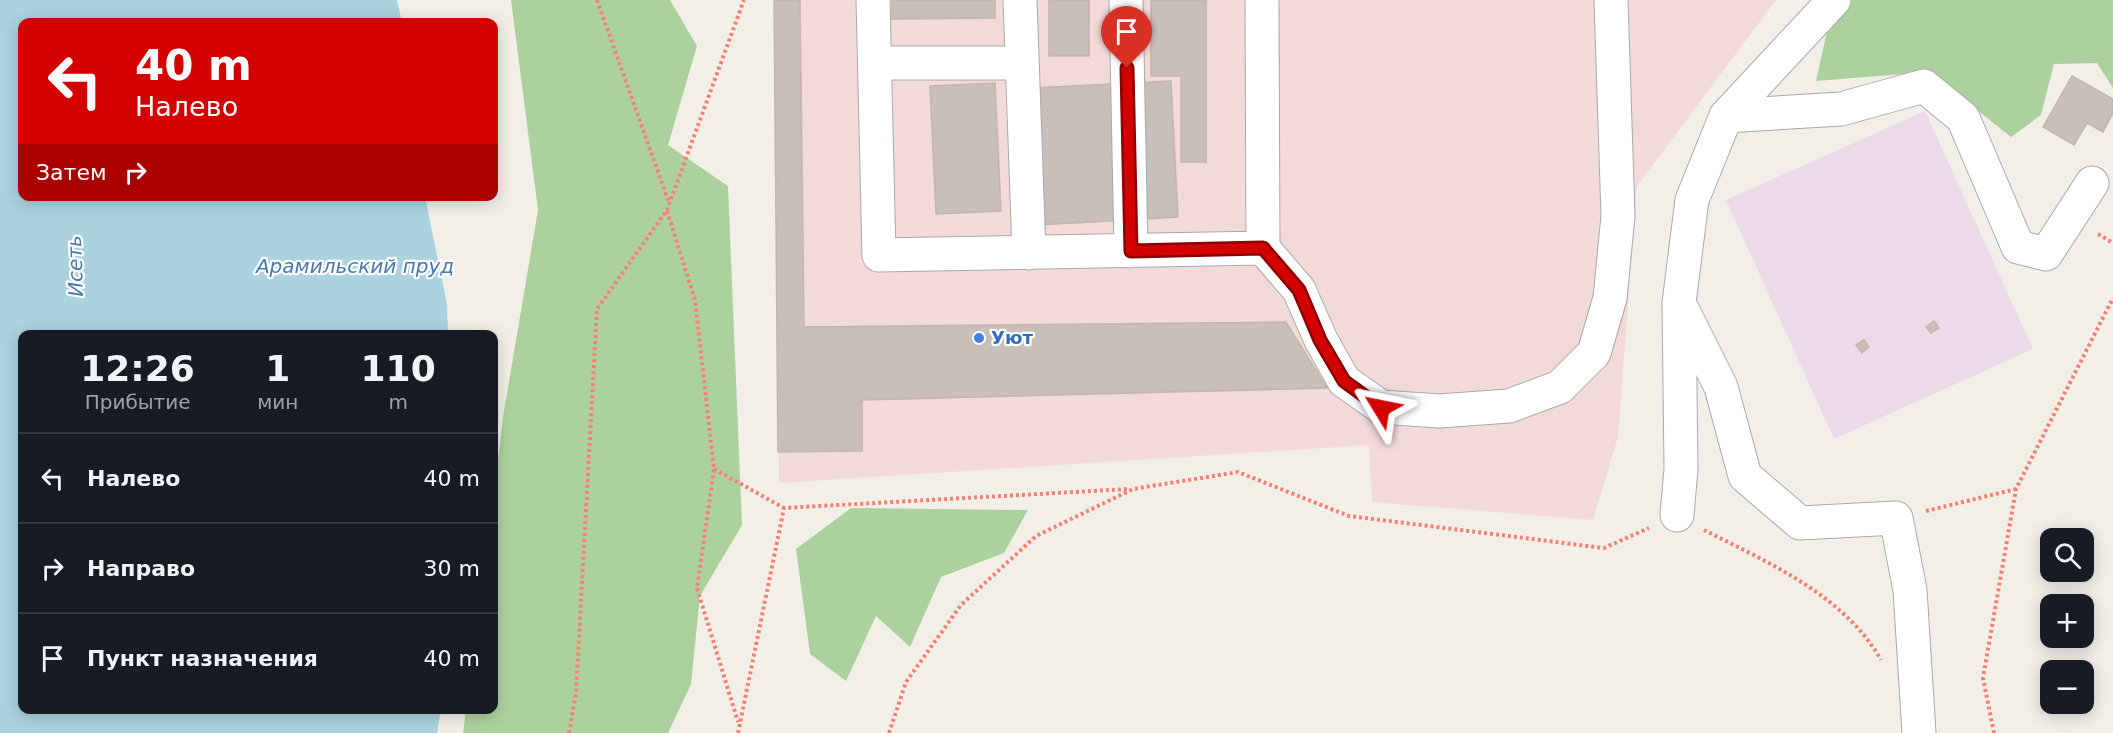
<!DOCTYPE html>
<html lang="ru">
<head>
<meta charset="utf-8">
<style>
	body { margin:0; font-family:"DejaVu Sans",sans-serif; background:#242831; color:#f1f3f6; height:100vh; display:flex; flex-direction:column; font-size:22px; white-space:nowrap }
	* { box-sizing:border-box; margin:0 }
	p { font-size:20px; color:#9ea1a6 }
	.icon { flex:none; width:33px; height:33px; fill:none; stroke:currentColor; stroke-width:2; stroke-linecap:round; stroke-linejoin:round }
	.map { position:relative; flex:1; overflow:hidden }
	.panel { position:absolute; left:18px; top:330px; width:480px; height:384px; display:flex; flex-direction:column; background:#171b24; border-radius:12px; box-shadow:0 3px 15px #0003 }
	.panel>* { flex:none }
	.hud { position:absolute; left:18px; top:18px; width:480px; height:183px; border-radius:12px; box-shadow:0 3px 15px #0003; background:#d40000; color:#fff; overflow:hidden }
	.fabs { position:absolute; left:2040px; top:528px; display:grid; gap:12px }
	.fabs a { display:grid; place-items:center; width:54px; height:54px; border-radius:12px; background:#171b24; box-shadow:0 3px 15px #0003; font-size:30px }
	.pin { position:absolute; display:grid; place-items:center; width:51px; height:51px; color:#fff; margin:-62px -26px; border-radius:50% 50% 50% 0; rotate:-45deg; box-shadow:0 0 6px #0007 }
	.pin .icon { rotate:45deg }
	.me { position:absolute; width:66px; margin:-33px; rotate:305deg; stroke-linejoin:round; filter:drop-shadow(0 0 4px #0008) }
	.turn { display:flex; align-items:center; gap:21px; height:126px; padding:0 18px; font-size:27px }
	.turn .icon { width:78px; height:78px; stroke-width:2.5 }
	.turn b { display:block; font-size:42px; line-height:51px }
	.then { display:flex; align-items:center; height:57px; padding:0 18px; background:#0003; gap:12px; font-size:22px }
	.eta { display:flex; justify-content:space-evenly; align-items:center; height:102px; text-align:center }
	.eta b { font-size:36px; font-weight:700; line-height:42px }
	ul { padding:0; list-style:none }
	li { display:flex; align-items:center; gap:18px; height:90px; padding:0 18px; border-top:2px solid #363941 }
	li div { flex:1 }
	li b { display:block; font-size:22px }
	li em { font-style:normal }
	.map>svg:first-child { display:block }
</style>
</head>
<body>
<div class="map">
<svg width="2113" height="733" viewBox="0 0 2113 733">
	<rect width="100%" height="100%" fill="#f2efe9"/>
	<path fill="#f2dad9" d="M774,0H1776L1637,186L1618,437L1593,520L1372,502L1369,445L779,483Z"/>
	<path fill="#ebdbe8" d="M1925,111L2033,349L1834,439L1726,200Z"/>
	<path fill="#add19e" d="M511,0H670L697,46L668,145L728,186L742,525L700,596L691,684L668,733H463L466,710H494V494L503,417L538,210Z
		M1834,0H2113V88L2097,63L2054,64L2041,115L2011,137L1929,72L1816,81Z
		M851,508L1028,510L1004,553L941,577L910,647L876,616L846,681L810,654L796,549Z"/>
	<path fill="#aad3df" d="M0,0H397L402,22H22V196L425,197L447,304L448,334H22V710H441L437,733H0Z"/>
	<path fill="#c7bfb8" stroke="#c4b6ab" stroke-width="1.5" d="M774,0H800L804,327L1286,322L1327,388L862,400V451L778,452Z
		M892,0H995V18L892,19Z
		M1049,0H1089V56H1049Z
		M1151,0H1206V162H1181V76H1151Z
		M2072,76L2113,99V113L2103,132L2087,123L2074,145L2043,127Z
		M1171,81L1178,217L1039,225L1032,88Z
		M995,83L1001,211L936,214L930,86Z
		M1934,321L1939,328L1931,333L1926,327Z
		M1864,340L1869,347L1862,353L1856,345Z"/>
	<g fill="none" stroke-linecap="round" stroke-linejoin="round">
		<defs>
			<path id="minor" d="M873,0L879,255L1263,248
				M1020,0L1029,253
				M1126,0L1131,251
				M1262,0L1263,248L1299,290L1321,340L1344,381L1381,407L1439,411L1509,406L1560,387L1594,353L1610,298L1618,216L1611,0
				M875,63H1022
				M1726,116L1841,109L1924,86L1963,118L2018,247L2046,254L2092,183
				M1679,303L1721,387L1745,476L1800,523L1896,518L1910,590L1919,733
				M1677,515L1681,469L1679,303L1692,200L1726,116L1834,0"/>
		</defs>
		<use href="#minor" stroke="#a9a9a9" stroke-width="35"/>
		<path stroke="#fa8072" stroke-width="4" stroke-dasharray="3 3" stroke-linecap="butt" d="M597,0L669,203
			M667,211L695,300L714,469L697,588L738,722
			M2098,234L2113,243
			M714,469L784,508
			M1926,511L2016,489
			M1704,530C1769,563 1844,595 1881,660
			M569,733L576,693L597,309L667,210L744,0
			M738,733L784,508L1129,489
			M889,733L906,682L961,605L1036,536L1133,489L1238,472L1349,516L1604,548L1649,528
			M1994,733L1983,678L2016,489L2113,298"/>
		<use href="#minor" stroke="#fff" stroke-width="33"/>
	</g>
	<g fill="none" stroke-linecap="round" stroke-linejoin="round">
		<defs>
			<path id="route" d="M1127,68L1131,251L1263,248L1299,290L1320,340L1344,381L1381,408"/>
		</defs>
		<use href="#route" stroke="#8a0000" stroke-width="15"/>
		<use href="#route" stroke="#d40000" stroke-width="10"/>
	</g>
	<circle fill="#3f7fe0" stroke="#fff" stroke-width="2" cx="979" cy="338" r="6"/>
	<g text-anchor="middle" stroke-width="4.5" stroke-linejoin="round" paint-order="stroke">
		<g font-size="18" font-weight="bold" fill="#366cbe" stroke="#fff" text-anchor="start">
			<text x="991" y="344">Уют</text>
		</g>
		<g font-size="20" font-style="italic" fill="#4a7aab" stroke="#fff">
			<text transform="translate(75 266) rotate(-92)" y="7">Исеть</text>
			<text x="355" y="273">Арамильский пруд</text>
		</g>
	</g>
</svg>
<div class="fabs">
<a><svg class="icon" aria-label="search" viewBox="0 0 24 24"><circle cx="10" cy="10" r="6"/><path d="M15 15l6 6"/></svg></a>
<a>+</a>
<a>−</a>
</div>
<div class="pin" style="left:1127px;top:68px;background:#d93025"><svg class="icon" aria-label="arrive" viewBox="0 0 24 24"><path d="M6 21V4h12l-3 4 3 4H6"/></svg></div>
<svg class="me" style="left:1381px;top:408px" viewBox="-20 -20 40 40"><path d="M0-17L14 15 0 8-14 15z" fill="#d40000" stroke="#fff" stroke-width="4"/></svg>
<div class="hud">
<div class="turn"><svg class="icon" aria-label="left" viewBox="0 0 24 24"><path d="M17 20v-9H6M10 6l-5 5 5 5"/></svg><div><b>40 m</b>Налево</div></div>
<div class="then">Затем<svg class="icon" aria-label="right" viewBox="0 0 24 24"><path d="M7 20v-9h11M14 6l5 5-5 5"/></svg></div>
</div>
<section class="panel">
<div class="eta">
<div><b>12:26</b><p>Прибытие</p></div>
<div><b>1</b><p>мин</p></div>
<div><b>110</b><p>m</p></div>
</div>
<ul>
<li><svg class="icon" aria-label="left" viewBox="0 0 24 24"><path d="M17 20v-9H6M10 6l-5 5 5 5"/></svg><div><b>Налево</b></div><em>40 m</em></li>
<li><svg class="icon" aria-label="right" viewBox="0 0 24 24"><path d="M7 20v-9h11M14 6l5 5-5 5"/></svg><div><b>Направо</b></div><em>30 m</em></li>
<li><svg class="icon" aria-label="arrive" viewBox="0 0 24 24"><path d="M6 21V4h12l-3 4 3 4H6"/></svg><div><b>Пункт назначения</b></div><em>40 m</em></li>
</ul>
</section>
</div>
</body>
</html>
